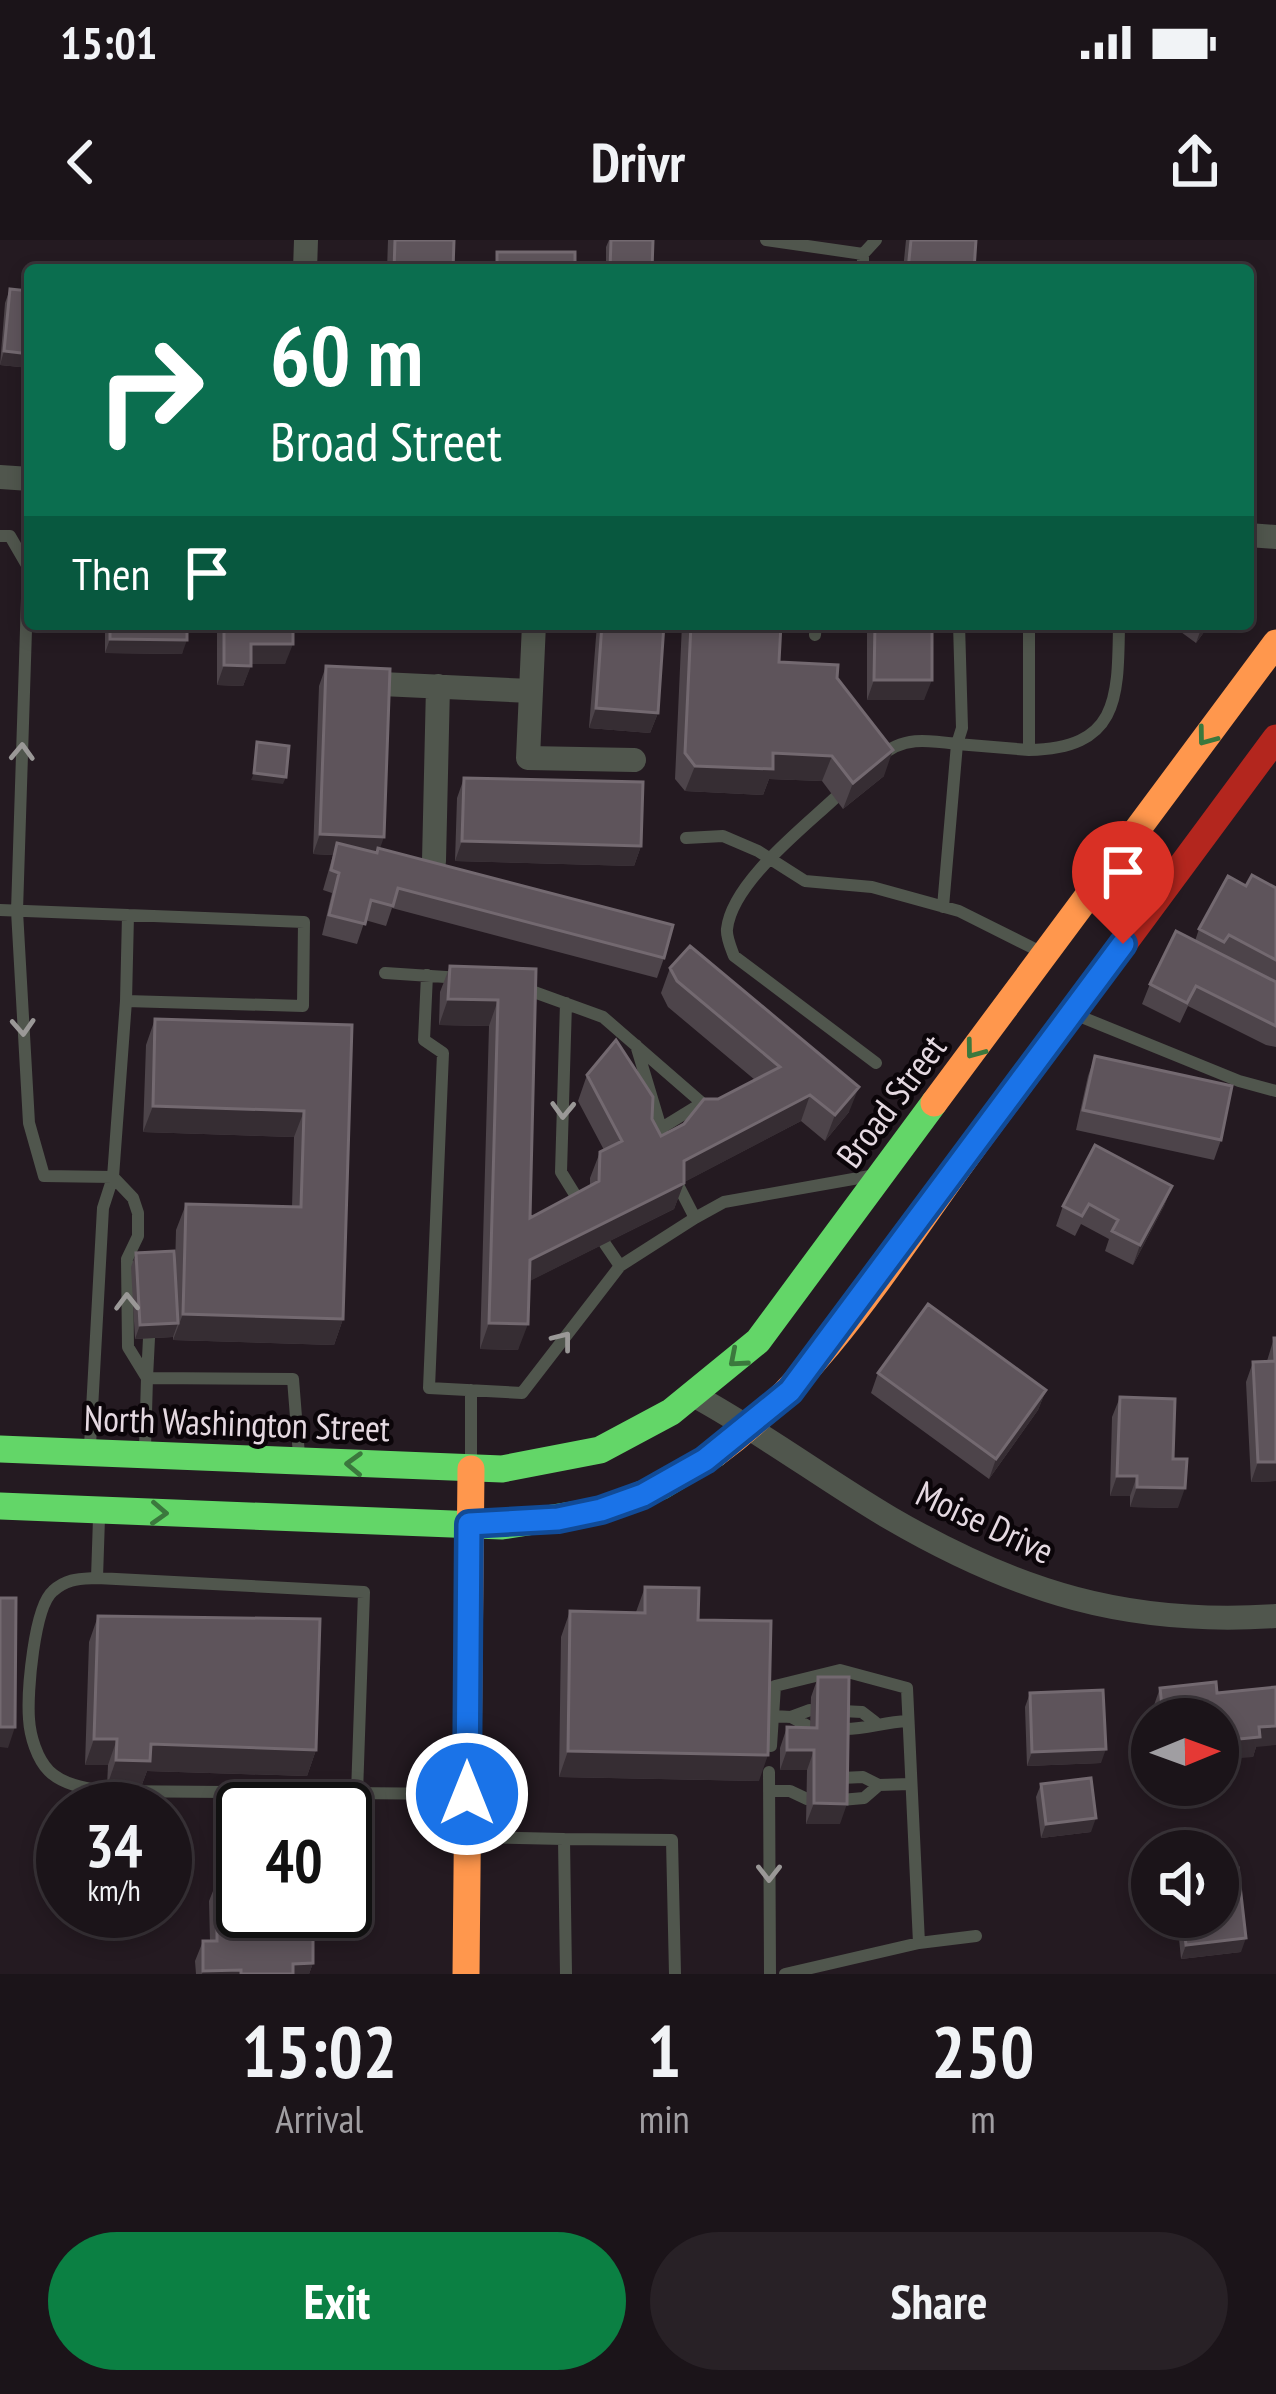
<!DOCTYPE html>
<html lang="en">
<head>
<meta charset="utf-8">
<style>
	body { margin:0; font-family:"PT Sans Narrow",sans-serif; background:#282126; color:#f1f3f6; height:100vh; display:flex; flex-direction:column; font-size:45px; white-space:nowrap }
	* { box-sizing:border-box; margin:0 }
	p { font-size:39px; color:#a09ea2 }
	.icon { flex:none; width:66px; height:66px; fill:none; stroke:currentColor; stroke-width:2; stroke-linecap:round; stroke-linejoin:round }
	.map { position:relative; height:1734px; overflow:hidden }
	.sheet { display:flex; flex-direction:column; background:#1b1419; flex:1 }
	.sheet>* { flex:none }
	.banner { position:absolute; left:24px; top:24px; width:1230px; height:366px; border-radius:12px; box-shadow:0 6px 18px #0003,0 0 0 3px #393338; background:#0b6e4f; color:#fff; overflow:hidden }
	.needle { width:78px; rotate:89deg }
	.tools { position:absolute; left:1131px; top:1458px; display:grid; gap:24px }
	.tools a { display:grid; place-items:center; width:108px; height:108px; border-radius:50%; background:#1b1419; box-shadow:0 6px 18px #0003,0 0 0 3px #393338; font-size:60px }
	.speed { position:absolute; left:36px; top:1542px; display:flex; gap:24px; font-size:60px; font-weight:700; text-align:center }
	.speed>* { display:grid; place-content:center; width:156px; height:156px; border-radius:50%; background:#1b1419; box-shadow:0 6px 18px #0003,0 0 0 3px #393338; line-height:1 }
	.speed small { font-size:30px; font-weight:400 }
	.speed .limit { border:6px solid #111; border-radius:18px; background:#fff; color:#111 }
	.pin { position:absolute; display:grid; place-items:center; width:102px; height:102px; color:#fff; margin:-123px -51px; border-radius:50% 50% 50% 0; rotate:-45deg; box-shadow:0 0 12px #0007 }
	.pin .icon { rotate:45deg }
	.me { position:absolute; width:132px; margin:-66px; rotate:0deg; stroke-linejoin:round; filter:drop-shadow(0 0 9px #0008) }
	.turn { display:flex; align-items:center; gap:42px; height:252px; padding:0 48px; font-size:54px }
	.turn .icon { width:156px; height:156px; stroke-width:2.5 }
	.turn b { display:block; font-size:84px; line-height:102px }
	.then { display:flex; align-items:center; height:114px; padding:0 48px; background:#0003; gap:24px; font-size:45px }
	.eta { display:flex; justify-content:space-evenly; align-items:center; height:204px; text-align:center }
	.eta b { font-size:72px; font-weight:600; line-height:84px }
	.cta { display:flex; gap:24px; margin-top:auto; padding:24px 48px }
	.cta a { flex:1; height:138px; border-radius:72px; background:#0b8043; color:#fff; font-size:48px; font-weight:600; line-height:138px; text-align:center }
	.cta a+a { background:#282126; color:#f1f3f6 }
	.status { display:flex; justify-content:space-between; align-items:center; height:84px; padding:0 60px; background:#1b1419; direction:ltr }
	.status svg { height:33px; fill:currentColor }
	header { display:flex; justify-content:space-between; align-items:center; height:156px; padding:0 48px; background:#1b1419; font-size:54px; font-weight:600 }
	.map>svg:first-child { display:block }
</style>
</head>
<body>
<div class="status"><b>15:01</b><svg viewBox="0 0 49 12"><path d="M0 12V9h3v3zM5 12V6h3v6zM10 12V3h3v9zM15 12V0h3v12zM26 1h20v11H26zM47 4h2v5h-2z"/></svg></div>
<header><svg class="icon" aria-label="back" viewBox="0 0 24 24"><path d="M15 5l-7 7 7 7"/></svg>Drivr<svg class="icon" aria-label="share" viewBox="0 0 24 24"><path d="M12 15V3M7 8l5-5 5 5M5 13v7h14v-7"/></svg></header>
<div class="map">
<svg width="1276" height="1734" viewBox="0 0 1276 1734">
	<rect width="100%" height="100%" fill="#241a21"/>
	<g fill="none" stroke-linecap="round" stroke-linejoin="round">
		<path stroke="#50564d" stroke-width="12" d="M766,0L863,14
			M863,30V14L876,0
			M0,296H10L28,327L17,671L29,883L44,936L113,937L133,958L138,973V996L127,1019L128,1107L147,1138L145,1208
			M815,395L816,384
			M1029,510C1119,508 1118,459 1119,384
			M880,517C902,496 928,500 957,504L962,488L959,384
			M835,558C803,588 732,643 727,689C726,697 731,708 734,716L876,823
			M686,598L723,596L758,611L805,641L872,647L959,671L1039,711
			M943,667L957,504L1029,510V384
			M0,670L304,682L303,766L126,761L128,675
			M385,733L461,738
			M427,735L424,800L443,813L429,1148L522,1153L620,1026L695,978L724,962L870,936
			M523,748L603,777L702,863L663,887
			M566,763L561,932L582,966
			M1079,776L1239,841L1276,851
			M636,805L663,895
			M678,945L695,978
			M605,1004L620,1026
			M149,1098L147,1138L293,1139L299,1215
			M90,1206L103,968L113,937L126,761
			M471,1221V1150
			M97,1338L99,1278
			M842,1471L862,1472L875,1482
			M773,1476L791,1477L810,1470
			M791,1477L810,1487
			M842,1489C865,1490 883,1482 907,1481
			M771,1506L775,1446L840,1430L907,1448L919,1703
			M769,1532L770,1734
			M841,1538L863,1537L879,1545L910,1544
			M769,1551H790L807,1559
			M357,1553L364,1352L97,1338C80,1339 67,1338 53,1351C34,1367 27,1452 29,1479C30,1496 37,1519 49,1531C62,1544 84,1548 102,1551L466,1554
			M841,1560L864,1558L879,1545
			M469,1597L564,1599
			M566,1734L564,1599L672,1600L675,1734
			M785,1734L919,1703L976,1696"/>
		<path stroke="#50564d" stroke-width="24" d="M305,30L306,0
			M0,237L30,239
			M1248,295L1276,297
			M534,384L528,518L634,520
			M360,443L531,451
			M434,621L438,446
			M695,1156C763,1193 824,1239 890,1278C1017,1352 1128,1386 1276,1376"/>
		<path stroke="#63d668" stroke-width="27" d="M0,1209L502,1229L600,1210L671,1172L758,1101L934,863
			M0,1266L502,1286L603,1270L662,1246L715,1214"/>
		<path stroke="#ff974d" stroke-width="27" d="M934,863L1276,403
			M715,1214C823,1136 895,1013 974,906
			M466,1734L471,1229"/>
		<path stroke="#b3261e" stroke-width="27" d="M974,906L1276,498"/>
	</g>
	<path fill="#4d444a" d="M388,0H454L453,30H387Z
		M609,0H653L652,30H606V7Z
		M906,0H976L974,30H903Z
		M10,49L30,128L0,125L5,63Z
		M105,384H187L182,414L105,413Z
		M217,384H293L285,424H251L243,446L217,445Z
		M597,384H664L658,473L650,493L589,488Z
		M682,384H781L779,422L837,438L884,536L843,569L822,541L769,539L763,555L685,551L675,539Z
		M867,384H932L924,460H867Z
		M1170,384H1210L1196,403Z
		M326,426L380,608L664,718L657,738L392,668L386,686L365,680L357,704L322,695L332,653L323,650L333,615L313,614L319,446Z
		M464,538L641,606L634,626L455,621L457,558Z
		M1246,646L1276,648V807L1266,805L1188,766L1180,783L1142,764L1150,744L1195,701L1199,689Z
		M450,726L536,729L530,978L590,946V938L600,912L604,910L578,861L587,835L652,879L661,896L755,840L668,767L661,753L670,728L849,872L825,901L801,881L684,942L674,969L529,1041L518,1110L480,1109L489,786L439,785L440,752Z
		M155,779L352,785L343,1079L334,1105L173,1100V1097L135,1099L131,1027L136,1013L175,1029L176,990L186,964L292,967L294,897L143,892L146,805Z
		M1095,816L1221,900L1214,920L1076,890L1088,836Z
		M1172,946L1164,966L1133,1025L1105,1011L1109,999L1081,984L1075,996L1056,986L1063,966Z
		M1274,1098L1276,1241L1251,1242L1246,1142L1253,1122L1267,1121Z
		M878,1133L1046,1150L1038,1170L989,1239L871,1153Z
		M1120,1157L1178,1268L1130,1267V1256H1110L1112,1177Z
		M645,1347L698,1380L759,1541L559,1537L561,1397L570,1371L636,1372Z
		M98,1376L316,1510L307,1536L147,1531L141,1547L107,1546L108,1525H85L89,1402Z
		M818,1437L840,1584H806L807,1530H780V1508L787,1487L810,1488L811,1457Z
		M1160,1448L1217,1453L1256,1507L1253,1517L1218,1479H1154L1153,1468Z
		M1030,1453L1101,1523L1027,1526L1025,1467Z
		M1041,1544L1091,1592L1041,1598L1036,1557Z
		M217,1641L313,1723L309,1734H196L195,1721L203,1701H210L209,1661Z
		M1177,1677H1218L1241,1712L1181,1719Z"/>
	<path fill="#362d33" d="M4,111L30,114V128L0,125Z
		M1205,384H1210L1196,403L1201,389Z
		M110,399L187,400L182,414L105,413Z
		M251,404H293L285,424H243Z
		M224,425L251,426L243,446L217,445Z
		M874,440H932L924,460H867Z
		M596,468L658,473L650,493L589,488Z
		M893,510L884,536L843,569L853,543Z
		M773,513L832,516L822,541L769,539L763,555L685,551L695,526Z
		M254,533L286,537L283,544L251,540Z
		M320,594L384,597L377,617L337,603L333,615L313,614Z
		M462,601L641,606L634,626L455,621Z
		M448,759L498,760L489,786L439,785Z
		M859,847L849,872L825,901L835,875Z
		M810,855L801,881L675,947L684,921Z
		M153,866L304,871L294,897L143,892Z
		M684,943L674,969L520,1046L530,1020Z
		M1172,946L1164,966L1133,1025L1140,1005Z
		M183,1074L343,1079L334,1105L173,1100Z
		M178,1083L173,1097L135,1099L140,1085Z
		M489,1083L528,1084L518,1110L480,1109Z
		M1046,1150L1038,1170L989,1239L996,1219Z
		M1258,1222H1276V1241L1251,1242Z
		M1117,1236H1137L1130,1256H1110Z
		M1137,1247L1185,1248L1178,1268L1130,1267Z
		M1276,1486V1505L1256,1507L1253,1517L1218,1520V1501L1259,1487Z
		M0,1487H15L8,1508L0,1507Z
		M94,1499H117L108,1525H85Z
		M151,1504L316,1510L307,1536L147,1531L141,1547L107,1546L116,1520Z
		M1106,1509L1101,1523L1027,1526L1032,1512Z
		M787,1510H814L807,1530H780Z
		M568,1511L768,1515L759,1541L559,1537Z
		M814,1563L847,1564L840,1584H806Z
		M1096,1578L1091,1592L1041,1598L1046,1584Z
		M1246,1698L1241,1712L1181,1719L1186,1705Z
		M313,1723L309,1734H289L293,1724Z
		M241,1730L240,1734H202L203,1731Z"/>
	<path fill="#5e545b" stroke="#736970" stroke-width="3" d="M395,0H454L453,30H394Z
		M611,0H653L652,30H610Z
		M911,0H976L974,30H908Z
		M497,12H575V30H497Z
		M1064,24L1099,25V30H1064Z
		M85,27L148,28L147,30H85Z
		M715,29L835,30H715Z
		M10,49L30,51V114L4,111Z
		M110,384H187V400L110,399Z
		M224,384H293V404H251V426L224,425Z
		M602,384H664L658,473L596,468Z
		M691,384H781L779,422L838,425L837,438L893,510L853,543L832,516L773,513V529L695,526L685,513Z
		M875,384H932V440H874Z
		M326,426L390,429L384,597L320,594Z
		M257,502L289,506L286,537L254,533Z
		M464,538L643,542L641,606L462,601Z
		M337,603L377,613L378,608L673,685L664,718L398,648L393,666L371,660L365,684L329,675L339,633L331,630Z
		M1252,635L1276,648V720L1229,695L1224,702L1199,689L1228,636L1246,646Z
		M1176,691L1276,742V786L1196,746L1187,763L1150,744Z
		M690,706L859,847L835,875L810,855L684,921V943L530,1020L528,1084L489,1083L498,760L448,759L450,726L536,729L530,978L599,941L600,912L622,901L587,835L616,800L653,857L652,879L661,896L684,884L704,859H718L780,827L677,741L670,728Z
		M155,779L352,785L343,1079L183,1074L186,964L301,967L304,871L153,866Z
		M1095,816L1232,846L1221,900L1083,870Z
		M1095,905L1172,946L1140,1005L1112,991L1118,980L1089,964L1082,976L1063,966Z
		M174,1011L178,1083L140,1085L136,1013Z
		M928,1064L1046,1150L996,1219L878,1133Z
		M1274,1098H1276V1222H1258L1253,1122L1275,1121Z
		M1120,1157L1175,1159L1173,1219H1187L1185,1248L1137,1247V1236H1117Z
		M645,1347L699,1348L698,1380L771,1381L768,1515L568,1511L570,1371L645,1373Z
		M0,1358H16L15,1487H0Z
		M98,1376L320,1379L316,1510L151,1504L150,1521L116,1520L117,1499H94Z
		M818,1437H849L847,1564L814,1563V1510H787V1487L817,1488Z
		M1216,1442L1217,1453L1276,1447V1486L1259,1487L1260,1497L1218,1501V1479H1177L1176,1475L1163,1476L1160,1448Z
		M1103,1450L1106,1509L1032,1512L1030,1453Z
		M1091,1538L1096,1578L1046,1584L1041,1544Z
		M1238,1628L1246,1698L1186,1705L1183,1677H1218V1631Z
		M217,1641H243V1671H313V1723L293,1724V1734H241V1730L203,1731V1701H217Z"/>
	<defs><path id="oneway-chevron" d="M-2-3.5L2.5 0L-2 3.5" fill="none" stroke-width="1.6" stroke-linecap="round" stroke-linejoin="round" transform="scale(3)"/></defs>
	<g stroke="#3b783d">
		<use href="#oneway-chevron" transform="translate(1206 497) rotate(127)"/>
		<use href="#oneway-chevron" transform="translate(974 810) rotate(127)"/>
		<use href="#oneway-chevron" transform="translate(737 1119) rotate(139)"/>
		<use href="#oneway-chevron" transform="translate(354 1224) rotate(-178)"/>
		<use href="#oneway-chevron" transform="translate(159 1273) rotate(3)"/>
	</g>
	<g stroke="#9a9897">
		<use href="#oneway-chevron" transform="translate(22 512) rotate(-88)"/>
		<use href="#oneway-chevron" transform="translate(23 787) rotate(87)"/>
		<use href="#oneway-chevron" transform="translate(563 870) rotate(92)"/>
		<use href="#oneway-chevron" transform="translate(127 1062) rotate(-91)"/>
		<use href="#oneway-chevron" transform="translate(563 1100) rotate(-52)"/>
		<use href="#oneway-chevron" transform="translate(769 1633) rotate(90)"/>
	</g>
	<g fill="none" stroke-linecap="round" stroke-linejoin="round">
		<defs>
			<path id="route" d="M467,1554L469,1284L558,1279L601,1270L643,1255L705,1220L790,1151L1123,704"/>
		</defs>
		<use href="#route" stroke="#114b97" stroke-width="30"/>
		<use href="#route" stroke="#1a73e8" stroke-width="21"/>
	</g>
	<g text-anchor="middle" stroke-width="9" stroke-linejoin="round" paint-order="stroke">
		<g font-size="36" fill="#e5d9e1" stroke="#0b0509">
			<text transform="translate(891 861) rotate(-53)" y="13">Broad Street</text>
			<text transform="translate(237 1183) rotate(2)" y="13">North Washington Street</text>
			<text transform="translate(985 1282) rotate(25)" y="13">Moise Drive</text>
		</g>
	</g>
</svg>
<div class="tools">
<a><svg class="needle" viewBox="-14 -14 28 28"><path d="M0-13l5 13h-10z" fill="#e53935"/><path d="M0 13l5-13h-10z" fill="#a09ea2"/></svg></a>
<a><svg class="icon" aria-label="sound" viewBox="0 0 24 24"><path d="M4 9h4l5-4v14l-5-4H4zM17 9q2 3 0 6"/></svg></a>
</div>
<div class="speed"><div>34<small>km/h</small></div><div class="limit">40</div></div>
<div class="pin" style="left:1123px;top:704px;background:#d93025"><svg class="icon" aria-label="arrive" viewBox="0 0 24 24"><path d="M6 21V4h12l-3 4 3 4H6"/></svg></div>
<svg class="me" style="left:467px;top:1554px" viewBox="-20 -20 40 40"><circle r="17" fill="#1a73e8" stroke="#fff" stroke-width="3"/><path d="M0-11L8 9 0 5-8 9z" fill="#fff"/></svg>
<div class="banner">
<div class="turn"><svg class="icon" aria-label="right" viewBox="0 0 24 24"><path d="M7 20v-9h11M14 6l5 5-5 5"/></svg><div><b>60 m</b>Broad Street</div></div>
<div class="then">Then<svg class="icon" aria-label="arrive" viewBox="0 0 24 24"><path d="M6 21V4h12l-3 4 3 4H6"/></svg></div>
</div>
</div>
<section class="sheet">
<div class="eta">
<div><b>15:02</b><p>Arrival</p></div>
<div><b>1</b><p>min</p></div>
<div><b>250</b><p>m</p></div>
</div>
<div class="cta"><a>Exit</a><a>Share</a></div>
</section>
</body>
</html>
